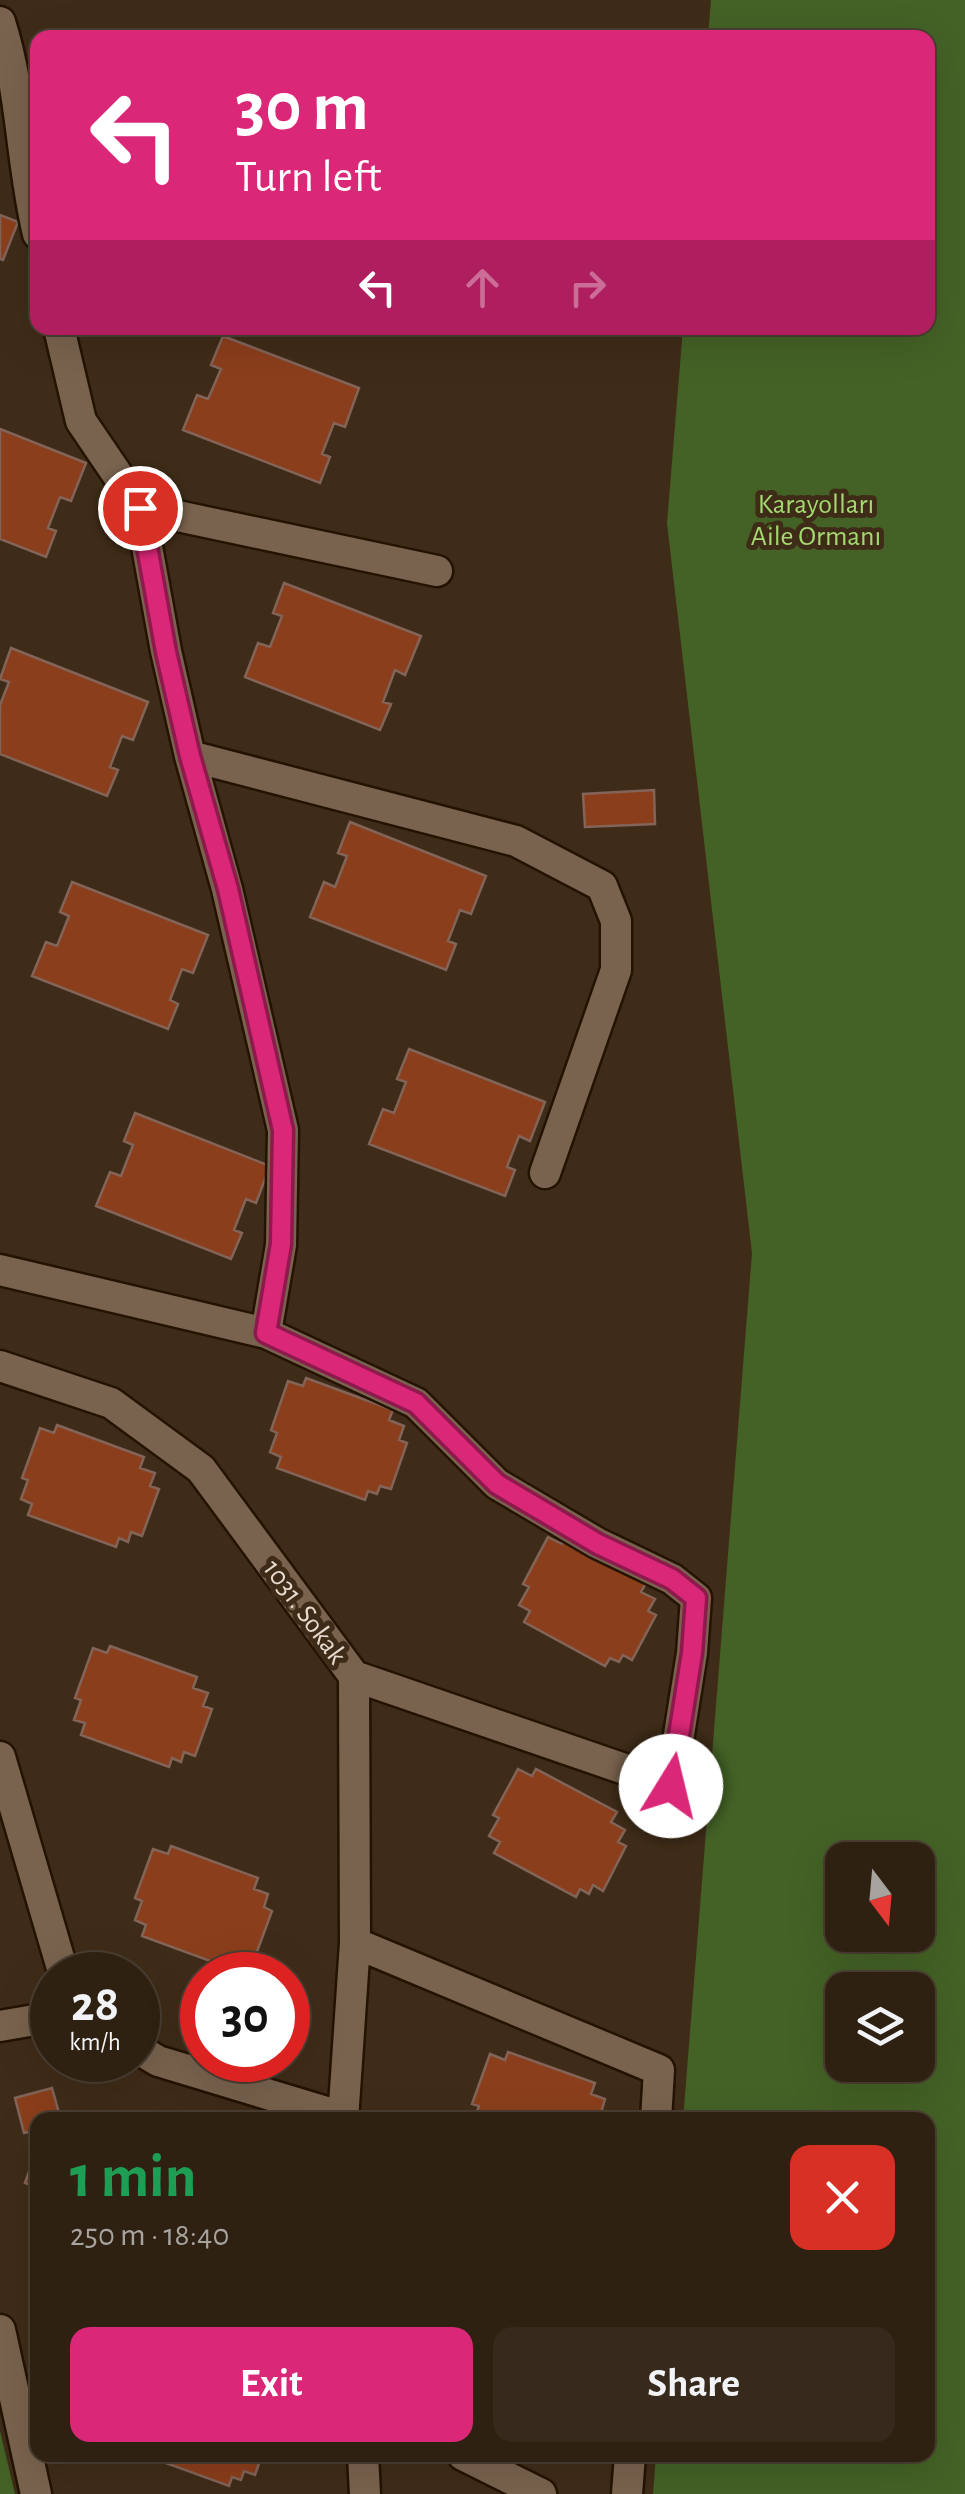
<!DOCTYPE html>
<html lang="en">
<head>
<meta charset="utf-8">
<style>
	body { margin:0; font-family:"Alegreya Sans",sans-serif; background:#37291b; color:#f1f3f6; height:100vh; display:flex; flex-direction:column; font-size:38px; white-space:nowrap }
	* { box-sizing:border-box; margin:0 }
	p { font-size:32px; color:#a7a39f }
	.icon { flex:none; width:55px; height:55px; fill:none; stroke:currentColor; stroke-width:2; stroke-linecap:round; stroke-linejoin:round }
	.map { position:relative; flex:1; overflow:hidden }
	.details { position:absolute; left:30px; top:2112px; width:905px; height:350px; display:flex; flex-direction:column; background:#2f2112; border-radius:20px; box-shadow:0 10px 40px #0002,0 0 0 2px #4a3e32 }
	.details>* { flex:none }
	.guide { position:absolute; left:30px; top:30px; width:905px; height:305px; border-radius:20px; box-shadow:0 10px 40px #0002,0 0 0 2px #4a3e32; background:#db2777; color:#fff; overflow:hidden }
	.needle { width:65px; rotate:164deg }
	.buttons { position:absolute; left:825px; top:1842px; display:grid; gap:20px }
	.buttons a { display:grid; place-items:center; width:110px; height:110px; border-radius:20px; background:#2f2112; box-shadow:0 10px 40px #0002,0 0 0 2px #4a3e32; font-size:50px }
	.speed { position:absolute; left:30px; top:1952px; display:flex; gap:20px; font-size:50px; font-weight:700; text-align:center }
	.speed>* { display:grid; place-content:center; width:130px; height:130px; border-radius:50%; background:#2f2112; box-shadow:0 10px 40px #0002,0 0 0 2px #4a3e32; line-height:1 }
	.speed small { font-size:25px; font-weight:400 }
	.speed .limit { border:15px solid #d22; background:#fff; color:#111 }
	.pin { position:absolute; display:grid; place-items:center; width:85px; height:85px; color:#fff; margin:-42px; border:5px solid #fff; border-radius:50%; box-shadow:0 2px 10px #0007 }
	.me { position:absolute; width:110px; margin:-55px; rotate:9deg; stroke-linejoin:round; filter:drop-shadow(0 0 8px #0008) }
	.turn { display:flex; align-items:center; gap:35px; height:210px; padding:0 40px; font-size:45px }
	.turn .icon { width:130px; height:130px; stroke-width:2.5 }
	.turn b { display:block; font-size:70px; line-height:85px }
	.lanes { display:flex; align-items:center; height:95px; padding:0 40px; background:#0003; justify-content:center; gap:50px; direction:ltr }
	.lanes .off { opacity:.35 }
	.round { display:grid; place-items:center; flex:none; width:105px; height:105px; border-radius:20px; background:#37291b }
	.headline { display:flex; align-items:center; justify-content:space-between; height:170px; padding:0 40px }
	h1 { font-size:60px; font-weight:700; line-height:75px; color:#1e9e55 }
	.action { display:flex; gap:20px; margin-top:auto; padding:20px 40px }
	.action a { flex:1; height:115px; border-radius:20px; background:#db2777; color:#fff; font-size:40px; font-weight:700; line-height:115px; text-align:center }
	.action a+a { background:#37291b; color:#f1f3f6 }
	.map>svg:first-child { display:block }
</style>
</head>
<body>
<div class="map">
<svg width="965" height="2494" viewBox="0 0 965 2494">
	<rect width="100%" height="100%" fill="#3f2c18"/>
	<path fill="#446226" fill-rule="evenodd" d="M711,0H965V2494H653L656,2455H928V2120H683L752,1253L667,523L683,328H928V38L708,37ZM842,1860H918V1935H842ZM842,1990H918V2065H842Z
		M0,2431L15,2494H0Z"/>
	<path fill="#8b3e1b" stroke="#826459" stroke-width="2.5" d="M0,215L18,222L3,260L0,259Z
		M223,336L359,388L345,427L334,423L322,454L330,457L320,483L183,430L197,395L208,399L221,369L211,365Z
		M0,429L86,463L71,501L60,497L48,528L56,531L46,557L0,539Z
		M284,583L421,636L405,675L395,670L383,702L391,704L380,730L245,677L258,643L270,647L282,616L273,613Z
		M11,648L148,702L133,740L122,736L110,767L118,770L107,796L0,754V705L9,682L0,679Z
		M654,790L655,824L585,827L583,794Z
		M350,822L486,876L471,914L460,910L448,941L456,944L446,970L310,917L324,882L335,887L347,856L338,853Z
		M72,882L208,935L193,973L182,969L170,1000L178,1004L168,1029L32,976L46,942L57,946L69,916L60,912Z
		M409,1049L545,1102L530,1141L519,1136L507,1167L515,1170L505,1196L369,1144L383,1109L394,1113L406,1082L397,1079Z
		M135,1113L270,1166L256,1203L246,1199L234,1230L242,1233L231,1259L96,1206L110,1172L121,1176L133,1145L124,1141Z
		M306,1378L393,1410L389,1420L404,1426L399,1440L407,1443L391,1489L380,1486L377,1494L368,1491L365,1500L277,1468L281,1457L270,1452L277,1433L271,1430L288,1381L303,1386Z
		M57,1425L144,1457L140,1468L155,1473L150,1486L159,1489L142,1536L131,1532L128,1542L119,1538L116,1547L28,1515L32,1504L21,1499L28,1480L22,1478L40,1428L54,1433Z
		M548,1537L562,1544L566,1538L647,1581L641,1592L655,1599L648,1611L656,1615L632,1660L623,1655L619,1662L610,1658L605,1666L524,1622L530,1611L519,1605L529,1587L523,1584Z
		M110,1646L197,1677L193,1688L208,1693L203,1706L212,1709L195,1756L184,1752L181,1762L172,1758L169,1767L81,1735L85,1723L74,1720L81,1700L75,1698L93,1648L107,1653Z
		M518,1769L532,1776L536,1769L617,1812L611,1822L625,1830L618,1842L626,1846L603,1891L593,1885L589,1894L580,1889L576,1897L494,1853L500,1842L489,1836L499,1818L493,1815Z
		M171,1846L258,1878L254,1889L268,1894L264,1907L272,1911L255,1957L245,1954L242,1962L232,1959L229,1968L142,1936L146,1925L135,1920L142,1901L135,1898L153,1849L168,1854Z
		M508,2052L595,2083L591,2094L605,2099L601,2113L610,2116L608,2120H474L479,2106L472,2104L490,2054L505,2060Z
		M52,2088L61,2120H38V2130L24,2133L15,2098Z
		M34,2157L38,2158V2187L25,2183Z
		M144,2455H262L255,2475L244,2471L241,2480L232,2477L229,2486Z"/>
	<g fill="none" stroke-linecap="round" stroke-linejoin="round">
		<defs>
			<path id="minor" d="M0,22C22,90 21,164 38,234
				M140,508L437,571
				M190,756L516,841L602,886L616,921V970L545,1173
				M0,1270L266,1333L281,1245L283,1130L227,889L190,756L166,651L140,508L81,421L59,328
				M266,1333L416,1403L497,1484L597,1543L672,1579L696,1598L692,1653L671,1785L354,1676
				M0,1366L111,1403L201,1469L354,1676L355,1943L343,2120
				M0,1757L64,1975
				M355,1943L659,2070L656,2120
				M0,2026L52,2017
				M138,2049L158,2061L343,2117
				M0,2330L36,2494
				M363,2455L365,2494
				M463,2455L541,2494
				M627,2494L630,2455"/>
		</defs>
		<use href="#minor" stroke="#251302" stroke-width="35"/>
		<use href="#minor" stroke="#79634e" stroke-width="30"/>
	</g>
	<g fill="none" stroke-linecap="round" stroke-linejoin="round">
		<defs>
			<path id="route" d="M140,508L166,652L190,756L228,889L283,1130L281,1244L266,1333L416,1403L497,1484L598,1544L672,1579L696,1598L692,1653L671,1786"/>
		</defs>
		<use href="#route" stroke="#8e194d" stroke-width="25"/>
		<use href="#route" stroke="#db2777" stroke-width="18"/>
	</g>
	<g text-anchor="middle" stroke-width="10" stroke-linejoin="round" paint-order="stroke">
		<g font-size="28" fill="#a4d972" stroke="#3f2c18">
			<text x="816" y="513">Karayolları<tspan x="816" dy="32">Aile Ormanı</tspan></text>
		</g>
		<g font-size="28" fill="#e7dbcf" stroke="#3f2c18">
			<text transform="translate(306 1611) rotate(54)" y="10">1031. Sokak</text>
		</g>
	</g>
</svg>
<div class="buttons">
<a><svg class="needle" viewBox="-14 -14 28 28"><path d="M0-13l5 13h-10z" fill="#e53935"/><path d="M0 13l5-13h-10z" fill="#a7a39f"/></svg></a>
<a><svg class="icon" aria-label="layers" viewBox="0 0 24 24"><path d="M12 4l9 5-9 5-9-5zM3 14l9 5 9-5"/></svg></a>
</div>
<div class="speed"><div>28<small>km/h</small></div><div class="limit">30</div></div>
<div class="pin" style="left:140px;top:508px;background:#d93025"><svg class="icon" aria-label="arrive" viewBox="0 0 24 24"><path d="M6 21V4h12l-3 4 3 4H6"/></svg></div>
<svg class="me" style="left:671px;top:1786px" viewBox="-20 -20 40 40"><circle r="19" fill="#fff"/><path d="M0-13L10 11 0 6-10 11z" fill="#db2777"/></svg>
<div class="guide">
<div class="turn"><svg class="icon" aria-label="left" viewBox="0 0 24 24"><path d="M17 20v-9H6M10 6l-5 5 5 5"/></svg><div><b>30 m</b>Turn left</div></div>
<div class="lanes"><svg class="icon" aria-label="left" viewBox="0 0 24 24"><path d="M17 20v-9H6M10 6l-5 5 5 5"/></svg><svg class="icon off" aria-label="ahead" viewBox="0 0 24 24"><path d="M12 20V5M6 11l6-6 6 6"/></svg><svg class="icon off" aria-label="right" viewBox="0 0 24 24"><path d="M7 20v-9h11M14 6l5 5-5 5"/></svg></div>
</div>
<section class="details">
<div class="headline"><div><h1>1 min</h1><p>250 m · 18:40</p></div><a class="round" style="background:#d93025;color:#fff"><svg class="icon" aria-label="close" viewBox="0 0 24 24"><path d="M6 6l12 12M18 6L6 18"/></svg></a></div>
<div class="action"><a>Exit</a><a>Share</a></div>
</section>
</div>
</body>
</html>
